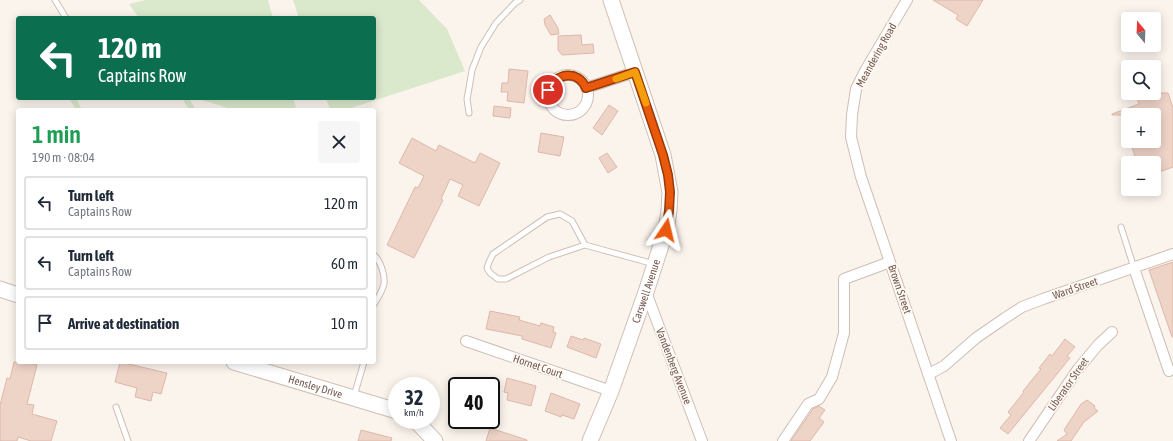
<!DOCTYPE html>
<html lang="en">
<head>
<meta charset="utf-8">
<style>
	body { margin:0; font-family:"Asap Condensed",sans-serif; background:#f6f6f7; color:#1f2937; height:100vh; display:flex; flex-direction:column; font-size:15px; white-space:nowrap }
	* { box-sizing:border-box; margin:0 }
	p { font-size:13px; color:#747a83 }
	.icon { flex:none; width:22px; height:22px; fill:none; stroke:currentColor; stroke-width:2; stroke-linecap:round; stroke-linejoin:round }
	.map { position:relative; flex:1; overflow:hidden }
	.panel { position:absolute; left:16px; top:108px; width:360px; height:256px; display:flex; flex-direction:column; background:#fff; border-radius:4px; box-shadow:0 2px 10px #0003 }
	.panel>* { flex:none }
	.top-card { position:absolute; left:16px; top:16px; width:360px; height:84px; border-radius:4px; box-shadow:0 2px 10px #0003; background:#0b6e4f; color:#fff; overflow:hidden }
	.needle { width:26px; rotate:341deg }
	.tools { position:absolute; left:1121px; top:12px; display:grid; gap:8px }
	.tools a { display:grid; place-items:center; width:40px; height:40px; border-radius:4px; background:#fff; box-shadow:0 2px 10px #0003; font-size:20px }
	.speed { position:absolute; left:388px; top:377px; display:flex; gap:8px; font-size:20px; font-weight:700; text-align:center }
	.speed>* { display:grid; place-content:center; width:52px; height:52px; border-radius:50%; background:#fff; box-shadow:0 2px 10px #0003; line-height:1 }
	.speed small { font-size:10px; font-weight:400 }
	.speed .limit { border:2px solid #111; border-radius:6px; background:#fff; color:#111 }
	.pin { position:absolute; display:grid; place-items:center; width:34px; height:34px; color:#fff; margin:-17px; border:2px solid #fff; border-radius:50%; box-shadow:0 1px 4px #0007 }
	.me { position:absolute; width:44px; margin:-22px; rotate:10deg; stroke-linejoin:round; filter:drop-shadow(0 0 3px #0008) }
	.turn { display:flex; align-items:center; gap:14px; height:84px; padding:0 16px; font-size:18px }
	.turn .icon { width:52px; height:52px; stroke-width:2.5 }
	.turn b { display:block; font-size:28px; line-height:34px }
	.round { display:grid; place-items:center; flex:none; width:42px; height:42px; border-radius:4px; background:#f6f6f7 }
	.head { display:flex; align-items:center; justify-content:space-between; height:68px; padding:0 16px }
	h1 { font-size:24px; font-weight:600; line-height:30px; color:#1e9e55 }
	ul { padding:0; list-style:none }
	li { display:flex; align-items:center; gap:12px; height:54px; margin:0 8px 6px; padding:0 8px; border:2px solid #e0e1e3; border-radius:4px }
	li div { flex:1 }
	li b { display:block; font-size:15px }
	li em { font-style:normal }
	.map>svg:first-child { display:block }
</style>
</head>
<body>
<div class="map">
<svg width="1173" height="441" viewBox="0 0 1173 441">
	<rect width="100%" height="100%" fill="#fbf4ed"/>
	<path fill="#dae8cc" d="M146,0H268L273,18H139L129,4Z
		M293,0H419L447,29L465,71L345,110H330L326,98H374V18H299Z
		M69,98H76L82,110H76Z
		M182,98H189L196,110H189Z
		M199,98H293L296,107L287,110H234L202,100Z"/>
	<path fill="#eed3c7" stroke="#deb8a9" d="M933,0H983L967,26L956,19L958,15Z
		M550,15L558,28L559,34L551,35L545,25L544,19Z
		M581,35L582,45L593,44L594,53L562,55L558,50V36Z
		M509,69L528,71L524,103L507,101L508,92H501L502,83H508Z
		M1135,93H1168L1173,108V167L1154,174V163H1137L1130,141H1154V115H1112V114L1139,104Z
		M609,105L618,111L602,135L593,128Z
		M494,106L511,108L510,118L493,116Z
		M541,133L564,137L560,156L538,152Z
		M412,138L436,151L439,145L475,163L480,153L500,163L479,206L458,196L463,185L450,179L441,199L443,200L414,258L387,245L415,187L418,188L424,176L399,163Z
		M607,153L617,167L608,173L599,158Z
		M1173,262V337H1172L1149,270Z
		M490,311L520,317L519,320L540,326L541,323L554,327L553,332L556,333L551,348L522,339V336L486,329Z
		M571,336L583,340L584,338L601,344L596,358L567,347Z
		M1065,339L1075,347L1067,356L1070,358L1008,434L1000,428L1011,415L1008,412L1024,392L1023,391L1041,369L1039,368L1050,354L1052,356Z
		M14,362H26L37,365L27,404L34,405L32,414L57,421L51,441H31L18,437L17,441H0V405L7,378L10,379Z
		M120,362L167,373L161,394L153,392L151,401L135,397L137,388L115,382Z
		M507,378L536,386L531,406L507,400L508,393L504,392Z
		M551,393L580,404L574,419L562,415L561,417L545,411Z
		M1087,400L1095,406L1094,408L1098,411L1084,422L1071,441H1057L1067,434L1064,430L1081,404Z
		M819,406L825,410L819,418L824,422L810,441H791L813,409Z
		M490,428L527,440V441H486Z
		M361,430L392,438L391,441H358Z"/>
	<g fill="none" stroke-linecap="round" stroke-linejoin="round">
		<defs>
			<path id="lane" d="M55,0L66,18
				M469,113L467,99L469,88L472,70L481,47L496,23L515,3L520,0
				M1121,227L1134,268
				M585,245L572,221L560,214L547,217L493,254L489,262L487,268L490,273L498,279H506L549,257L585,245L654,264
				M374,255C381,262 385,275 384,284C382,292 378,298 374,304
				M354,396L364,362
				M116,407L128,441"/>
			<path id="street" d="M907,0L865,71L856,89L852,115L851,137L861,177L951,441
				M548 95a20 20 0 1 1 40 0a20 20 0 1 1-40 0Z
				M586,88L635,72
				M1134,268L1169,371
				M646,292L702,441
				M466,341L611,391
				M929,374L944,366L976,338L1005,318L1022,307L1043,299L1173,254
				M783,441L808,404L819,399L832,377L844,333V279L890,262
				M1029,441L1078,369L1098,345L1112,332"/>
			<g id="secondary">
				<path d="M0,289L18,295"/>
				<path id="s1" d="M234,362L397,411"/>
				<path d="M413,420L418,423L435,441"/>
				<path id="s2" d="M590,441L611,391L646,292L666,230L669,211L670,192L663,155L611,0"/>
			</g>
		</defs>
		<use href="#lane" stroke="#cfbeb5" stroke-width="7"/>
		<use href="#street" stroke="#cfbeb5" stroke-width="12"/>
		<use href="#secondary" stroke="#d1beb3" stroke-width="17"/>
		<use href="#lane" stroke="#fff" stroke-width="5"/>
		<use href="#street" stroke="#fff" stroke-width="10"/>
		<use href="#secondary" stroke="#fff" stroke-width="15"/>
	</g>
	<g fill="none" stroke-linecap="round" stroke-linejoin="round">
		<defs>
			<path id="route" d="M548,90C556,73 578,69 586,88L635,72L663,155L668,175L670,192L669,211L666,230"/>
		</defs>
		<use href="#route" stroke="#983908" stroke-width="10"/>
		<use href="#route" stroke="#ea580c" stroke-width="7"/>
		<path stroke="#f59e0b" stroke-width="7" d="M616,79L635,72L646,103"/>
	</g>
	<g text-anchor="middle" stroke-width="3.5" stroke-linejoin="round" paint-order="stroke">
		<g font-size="11" fill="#745a51" stroke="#fef9f3">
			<text transform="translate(876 55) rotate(-61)" y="4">Meandering Road</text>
			<text transform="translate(1075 288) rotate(-19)" y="4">Ward Street</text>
			<text transform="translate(900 289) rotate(71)" y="4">Brown Street</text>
			<text dy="4" stroke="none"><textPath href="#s2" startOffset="160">Carswell Avenue</textPath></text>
			<text transform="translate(538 366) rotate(19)" y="4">Hornet Court</text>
			<text transform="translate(674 366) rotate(69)" y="4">Vandenberg Avenue</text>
			<text transform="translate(1068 384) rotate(-55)" y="4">Liberator Street</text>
			<text dy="4" stroke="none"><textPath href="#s1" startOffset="85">Hensley Drive</textPath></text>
		</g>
	</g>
</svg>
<div class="tools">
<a><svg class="needle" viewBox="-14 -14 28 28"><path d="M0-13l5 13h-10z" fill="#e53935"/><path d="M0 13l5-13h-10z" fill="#747a83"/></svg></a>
<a><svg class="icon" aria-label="search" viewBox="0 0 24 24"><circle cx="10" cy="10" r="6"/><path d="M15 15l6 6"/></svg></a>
<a>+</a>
<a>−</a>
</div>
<div class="speed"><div>32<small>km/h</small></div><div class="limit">40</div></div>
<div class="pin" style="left:548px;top:90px;background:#d93025"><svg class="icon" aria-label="arrive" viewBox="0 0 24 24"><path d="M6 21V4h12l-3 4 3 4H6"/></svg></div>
<svg class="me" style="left:666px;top:230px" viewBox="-20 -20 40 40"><path d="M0-17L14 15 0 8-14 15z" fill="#ea580c" stroke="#fff" stroke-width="4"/></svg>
<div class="top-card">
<div class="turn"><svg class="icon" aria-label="left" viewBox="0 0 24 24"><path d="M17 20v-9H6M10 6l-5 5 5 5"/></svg><div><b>120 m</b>Captains Row</div></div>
</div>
<section class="panel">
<div class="head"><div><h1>1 min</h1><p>190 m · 08:04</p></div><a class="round"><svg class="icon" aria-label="close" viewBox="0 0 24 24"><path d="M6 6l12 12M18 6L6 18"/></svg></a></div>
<ul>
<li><svg class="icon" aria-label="left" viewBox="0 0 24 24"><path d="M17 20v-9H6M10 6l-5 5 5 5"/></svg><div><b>Turn left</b><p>Captains Row</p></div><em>120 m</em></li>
<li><svg class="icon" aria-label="left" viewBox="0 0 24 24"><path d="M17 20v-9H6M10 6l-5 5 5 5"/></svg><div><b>Turn left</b><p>Captains Row</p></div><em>60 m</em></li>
<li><svg class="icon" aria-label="arrive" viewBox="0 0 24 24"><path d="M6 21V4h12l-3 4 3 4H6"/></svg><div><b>Arrive at destination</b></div><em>10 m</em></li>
</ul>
</section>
</div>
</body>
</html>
